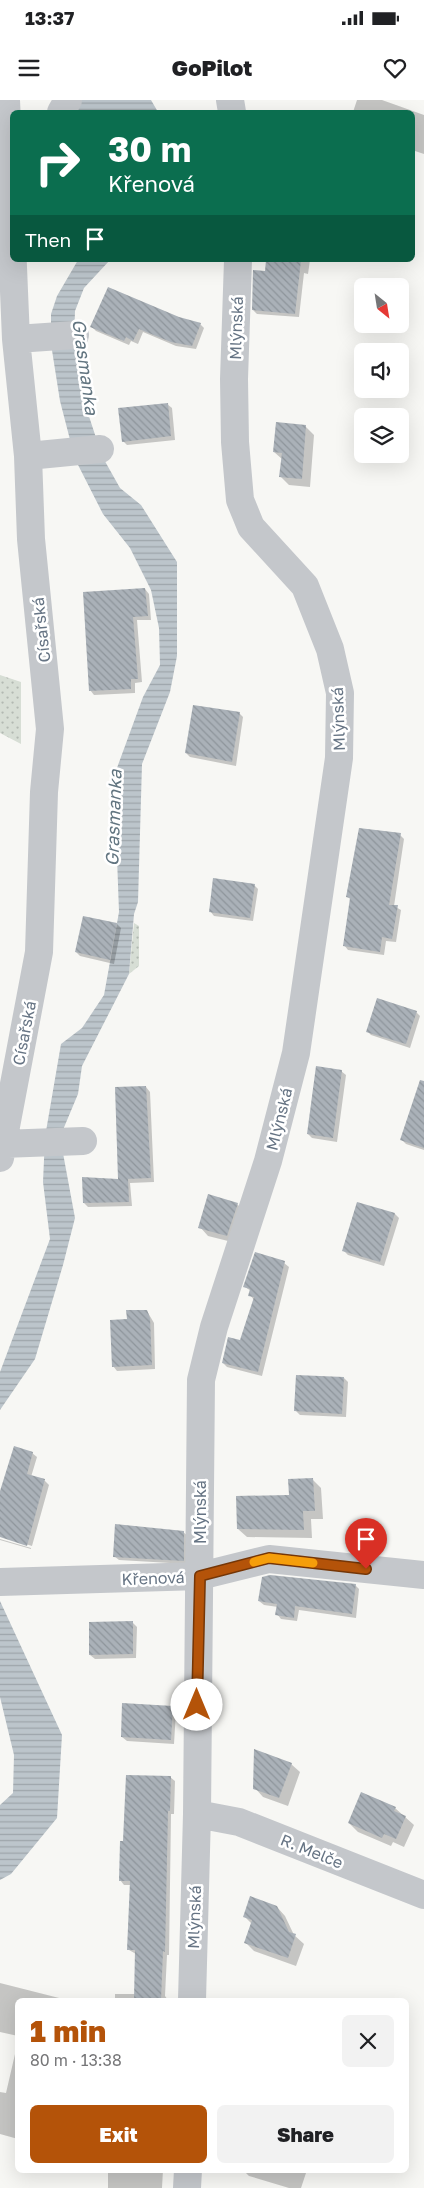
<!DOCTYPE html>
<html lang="en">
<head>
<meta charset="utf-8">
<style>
	body { margin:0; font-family:"Golos Text",sans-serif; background:#f2f2f2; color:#202124; height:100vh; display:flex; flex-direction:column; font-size:19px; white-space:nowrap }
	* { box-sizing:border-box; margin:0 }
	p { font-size:16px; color:#757577 }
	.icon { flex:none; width:28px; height:28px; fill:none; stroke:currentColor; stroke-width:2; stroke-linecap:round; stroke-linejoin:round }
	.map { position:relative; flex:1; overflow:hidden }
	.panel { position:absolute; left:15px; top:1898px; width:394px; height:175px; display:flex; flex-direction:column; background:#fff; border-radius:8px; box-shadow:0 5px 20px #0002 }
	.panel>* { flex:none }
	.hud { position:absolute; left:10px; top:10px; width:405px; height:152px; border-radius:8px; box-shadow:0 5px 20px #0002; background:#0b6e4f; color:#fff; overflow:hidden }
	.needle { width:32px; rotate:150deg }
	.fabs { position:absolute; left:354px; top:178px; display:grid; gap:10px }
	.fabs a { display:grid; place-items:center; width:55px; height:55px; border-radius:8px; background:#fff; box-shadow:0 5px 20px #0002; font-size:25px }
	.pin { position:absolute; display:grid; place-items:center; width:42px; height:42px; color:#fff; margin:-51px -21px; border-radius:50% 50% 50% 0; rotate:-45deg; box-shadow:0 0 5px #0007 }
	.pin .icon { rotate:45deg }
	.me { position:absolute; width:55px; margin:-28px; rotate:0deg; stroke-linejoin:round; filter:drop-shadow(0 0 4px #0008) }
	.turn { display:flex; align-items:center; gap:18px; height:105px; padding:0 15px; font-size:22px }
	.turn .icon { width:65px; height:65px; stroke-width:2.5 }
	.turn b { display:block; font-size:35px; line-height:42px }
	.then { display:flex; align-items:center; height:48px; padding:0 15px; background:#0003; gap:10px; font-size:19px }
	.round { display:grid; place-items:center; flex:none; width:52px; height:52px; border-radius:8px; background:#f2f2f2 }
	.overview { display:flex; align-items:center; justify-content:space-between; height:85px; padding:0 15px }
	h1 { font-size:30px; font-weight:800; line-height:38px; color:#b45309 }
	.primary-button { display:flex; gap:10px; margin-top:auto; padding:10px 15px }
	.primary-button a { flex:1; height:58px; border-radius:8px; background:#b45309; color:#fff; font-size:20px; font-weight:800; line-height:58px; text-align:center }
	.primary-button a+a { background:#f2f2f2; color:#202124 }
	.status { display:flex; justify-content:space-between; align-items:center; height:35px; padding:0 25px; background:#fff; direction:ltr }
	.status svg { height:14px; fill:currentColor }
	header { display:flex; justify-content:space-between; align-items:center; height:65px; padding:0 15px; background:#fff; font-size:22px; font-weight:800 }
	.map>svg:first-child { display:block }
</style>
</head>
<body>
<div class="status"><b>13:37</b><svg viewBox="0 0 49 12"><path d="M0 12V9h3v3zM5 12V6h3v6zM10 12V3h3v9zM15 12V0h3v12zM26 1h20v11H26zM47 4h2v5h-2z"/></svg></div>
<header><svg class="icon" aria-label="menu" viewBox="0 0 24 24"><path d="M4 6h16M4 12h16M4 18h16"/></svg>GoPilot<svg class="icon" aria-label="heart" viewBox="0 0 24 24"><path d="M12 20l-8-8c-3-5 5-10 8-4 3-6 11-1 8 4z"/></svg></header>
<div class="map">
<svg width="424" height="2088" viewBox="0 0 424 2088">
	<defs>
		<pattern id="grass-dots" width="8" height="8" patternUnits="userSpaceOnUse" patternTransform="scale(1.25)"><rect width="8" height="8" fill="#d7ded5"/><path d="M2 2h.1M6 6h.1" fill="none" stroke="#b2b9b2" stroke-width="1.8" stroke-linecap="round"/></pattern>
		<pattern id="water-rules" width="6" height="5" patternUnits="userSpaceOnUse" patternTransform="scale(1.25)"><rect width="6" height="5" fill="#bcc5cb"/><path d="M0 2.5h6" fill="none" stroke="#9da5aa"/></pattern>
		<pattern id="building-back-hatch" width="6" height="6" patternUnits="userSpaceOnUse" patternTransform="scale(1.25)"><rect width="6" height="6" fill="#aab1b8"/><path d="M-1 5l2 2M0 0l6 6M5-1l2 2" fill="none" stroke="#8e959b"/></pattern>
	</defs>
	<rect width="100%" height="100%" fill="#f7f7f4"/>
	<path fill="url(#grass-dots)" d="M0,575L21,582V644L0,633Z
		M134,823L139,826V866L129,874Z"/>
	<path fill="url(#water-rules)" d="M53,0H151L158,12H72Z
		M78,160H110L84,188L75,211L74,242L83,298L102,356L120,388L141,405L177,462V556L170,592L142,664L138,802L134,814L129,874L82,966L78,994L60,1037L75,1118L63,1165L35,1259L0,1310V1272L50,1139L43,1082L45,1037L61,944L82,928L104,895L119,812L114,676L143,597L160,565L159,528L151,490L130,448L103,414L75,359L60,301L51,244V214L57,196Z
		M0,1501L62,1635L57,1718L11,1774L0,1780V1705L13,1693L14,1655L0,1597Z"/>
	<path fill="#0003" d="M357,0H382L424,15V54L412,50V12H353Z
		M267,160H310L308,174L304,173L299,217L257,214L253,210L266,172Z
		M179,218L200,224L204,228L196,249L176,246L143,232L138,244L131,241L129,245L96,231L92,227Z
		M167,304L172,308L175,340L127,345L123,341Z
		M305,326L314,335L310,387L289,385L280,376L282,359L274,352Z
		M145,489L149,494L151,520H137L142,582L135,583V593L94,595L90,590Z
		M239,613L243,617L236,666L190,657L186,653Z
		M400,735L404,739L394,806L401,810L396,842L386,841L384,855L348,850L344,845L351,800L347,796Z
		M254,785L258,789L253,821L214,816L210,811Z
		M84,817L117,824L121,828L114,864L80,856L76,852Z
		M416,912L420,916L410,948L371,935L367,931Z
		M341,971L346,975L337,1042L312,1038L308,1034Z
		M146,987L150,992L154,1082L130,1083L132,1106L88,1107L84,1103L119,1080Z
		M424,992V1050L406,1044L402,1040Z
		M357,1103L395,1114L399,1118L384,1166L348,1155L343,1150Z
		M237,1104L246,1113L236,1143L208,1136L200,1127Z
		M284,1163L289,1167L262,1276L227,1267L223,1263L241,1242L254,1200L250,1195L251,1191L245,1187Z
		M147,1211L154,1223L155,1269L117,1271L113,1266Z
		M344,1278L348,1282L346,1317L300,1315L295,1310Z
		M32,1353L37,1357L31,1377L45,1381L49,1385L32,1446L0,1436V1395Z
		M313,1380L321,1388L323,1419H311L312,1438L247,1437L238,1429Z
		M183,1432L188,1436L187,1464L119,1460L114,1456Z
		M0,1439L31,1448V1449L0,1440Z
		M355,1485L359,1489L356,1518L299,1510L297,1521L281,1519L277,1514L278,1507L264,1505L259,1501Z
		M133,1523L137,1527L136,1558L95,1559L90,1555Z
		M172,1607L176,1611L174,1644L127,1641L122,1637Z
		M291,1664L300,1672L288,1706L263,1697L255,1688Z
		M170,1677L175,1681L174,1714H171L169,1855H167L165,1896L168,1900H115V1894H135L136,1854L129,1850L131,1785H124L120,1780L125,1742Z
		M395,1708L414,1725L404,1747L393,1742L391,1746L358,1732L349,1723Z
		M277,1807L285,1816L294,1835L304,1844L296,1866L254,1851L246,1843L252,1824L245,1817Z
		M0,1883L67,1900H18V1936L0,1932Z
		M18,1941V2039L0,2034V1992L6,1993Z
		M108,2070H163L162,2088H108Z
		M243,2070H307L301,2088H289L249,2076Z"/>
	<path fill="url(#building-back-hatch)" d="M266,160H301L295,214L252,210L253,170L265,171Z
		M108,187L179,217L201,223L192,246L171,242L139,229L133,241L126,237L124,241L90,227Z
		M168,303L171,336L122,342L118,308Z
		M276,322L306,325L302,379L279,377L282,353L273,352Z
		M145,488L148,516L133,517L138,579H131V589L89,591L83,492Z
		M193,605L240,612L232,662L185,653Z
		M359,728L401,733L389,805H398L392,839L382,837L380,852L343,846L350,798L346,797Z
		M213,778L255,784L250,818L209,812Z
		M83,816L117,823L110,860L75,852Z
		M377,898L417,911L406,944L366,932Z
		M316,966L342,970L333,1038L307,1034Z
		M420,980L424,981V1048L400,1040Z
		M146,986L151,1078L126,1079H128L129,1102L83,1103L82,1077L118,1079L115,987Z
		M208,1094L238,1103L227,1136L198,1128Z
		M357,1102L395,1113L380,1162L342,1151Z
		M255,1152L285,1161L258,1272L222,1263L228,1237L240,1240L254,1197L248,1196L250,1189L243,1187Z
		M126,1210H147L150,1218L152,1265L112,1267L110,1220L127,1219Z
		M296,1275L344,1277L342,1314L294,1311Z
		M14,1346L33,1352L27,1374L45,1379L27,1446L0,1437V1391Z
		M313,1378L315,1411H303L304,1430L237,1429L236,1396L289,1395L288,1379Z
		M115,1424L184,1431V1461L113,1457Z
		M270,1475L356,1484L352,1514L295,1506L294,1518L275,1515L277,1504L258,1501L262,1477Z
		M133,1521V1554L89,1555V1522Z
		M122,1603L173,1606L171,1640L121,1637Z
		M254,1649L292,1663L279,1698L253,1689Z
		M126,1675L171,1676L170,1711H168L165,1852L163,1851L161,1900H134L135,1850H127L130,1781H119L120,1741H123Z
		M361,1692L396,1707L394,1711L406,1716L396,1739L384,1734L382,1738L348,1723Z
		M250,1796L277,1806L289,1832L296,1834L288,1858L244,1843L252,1820L243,1817Z"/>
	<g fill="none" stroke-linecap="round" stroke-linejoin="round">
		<path stroke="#c4c7cb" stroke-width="28" d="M230,0L232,12
			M61,12L68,0
			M16,239L75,235
			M28,356L100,349
			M2,1044L83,1041
			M0,1058L39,852L44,692L50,629L31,439L28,356L16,239L6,0
			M0,1482L200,1476L269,1459L424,1475
			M197,1714L239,1722L424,1795
			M192,1900L197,1714L201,1280L214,1227L268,1061L296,953L339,658L340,593L330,549L305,486L251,427L240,400L235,342L234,279L238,160
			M187,2088L188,2070"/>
	</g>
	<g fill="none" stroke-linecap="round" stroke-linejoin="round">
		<defs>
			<path id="route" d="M197,1605L200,1476L269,1458L366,1469"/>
		</defs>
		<use href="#route" stroke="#753606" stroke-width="12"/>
		<use href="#route" stroke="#b45309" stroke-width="9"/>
		<path stroke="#f59e0b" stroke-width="9" d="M254,1462L269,1458L313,1463"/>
	</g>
	<g text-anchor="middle" stroke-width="5" stroke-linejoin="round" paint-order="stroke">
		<g font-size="16" fill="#667484" stroke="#fff">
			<text transform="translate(236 228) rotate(-88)" y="6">Mlýnská</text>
			<text transform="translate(41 530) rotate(-96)" y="6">Císařská</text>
			<text transform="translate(338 619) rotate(-92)" y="6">Mlýnská</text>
			<text transform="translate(24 933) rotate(-79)" y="6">Císařská</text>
			<text transform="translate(279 1019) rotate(-76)" y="6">Mlýnská</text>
			<text transform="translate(200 1412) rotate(-90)" y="6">Mlýnská</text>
			<text transform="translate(153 1478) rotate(-2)" y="6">Křenová</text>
			<text transform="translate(312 1751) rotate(22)" y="6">R. Melče</text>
			<text transform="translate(194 1817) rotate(-88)" y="6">Mlýnská</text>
		</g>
		<g font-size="18" font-style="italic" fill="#627580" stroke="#fff">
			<text transform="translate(85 267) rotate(82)" y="6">Grasmanka</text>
			<text transform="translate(114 718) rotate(-88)" y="6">Grasmanka</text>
		</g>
	</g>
</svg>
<div class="fabs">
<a><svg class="needle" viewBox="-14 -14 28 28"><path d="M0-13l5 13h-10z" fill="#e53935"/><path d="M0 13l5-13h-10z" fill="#757577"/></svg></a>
<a><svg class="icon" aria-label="sound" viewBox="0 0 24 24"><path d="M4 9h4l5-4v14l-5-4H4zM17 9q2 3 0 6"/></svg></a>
<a><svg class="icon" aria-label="layers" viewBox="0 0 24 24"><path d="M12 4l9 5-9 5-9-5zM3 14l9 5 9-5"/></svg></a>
</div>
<div class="pin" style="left:366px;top:1469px;background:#d93025"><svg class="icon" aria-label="arrive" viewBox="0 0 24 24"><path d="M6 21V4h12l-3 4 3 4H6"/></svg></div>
<svg class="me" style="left:197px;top:1605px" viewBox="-20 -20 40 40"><circle r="19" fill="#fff"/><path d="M0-13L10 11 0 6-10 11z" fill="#b45309"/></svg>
<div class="hud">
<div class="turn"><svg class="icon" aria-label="right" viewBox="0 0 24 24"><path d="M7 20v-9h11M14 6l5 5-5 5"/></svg><div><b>30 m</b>Křenová</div></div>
<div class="then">Then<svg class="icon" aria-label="arrive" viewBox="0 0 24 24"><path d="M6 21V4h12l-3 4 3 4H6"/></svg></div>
</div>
<section class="panel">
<div class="overview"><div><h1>1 min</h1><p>80 m · 13:38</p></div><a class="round"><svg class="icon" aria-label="close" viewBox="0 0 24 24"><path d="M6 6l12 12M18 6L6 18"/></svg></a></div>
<div class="primary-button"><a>Exit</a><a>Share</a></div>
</section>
</div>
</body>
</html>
